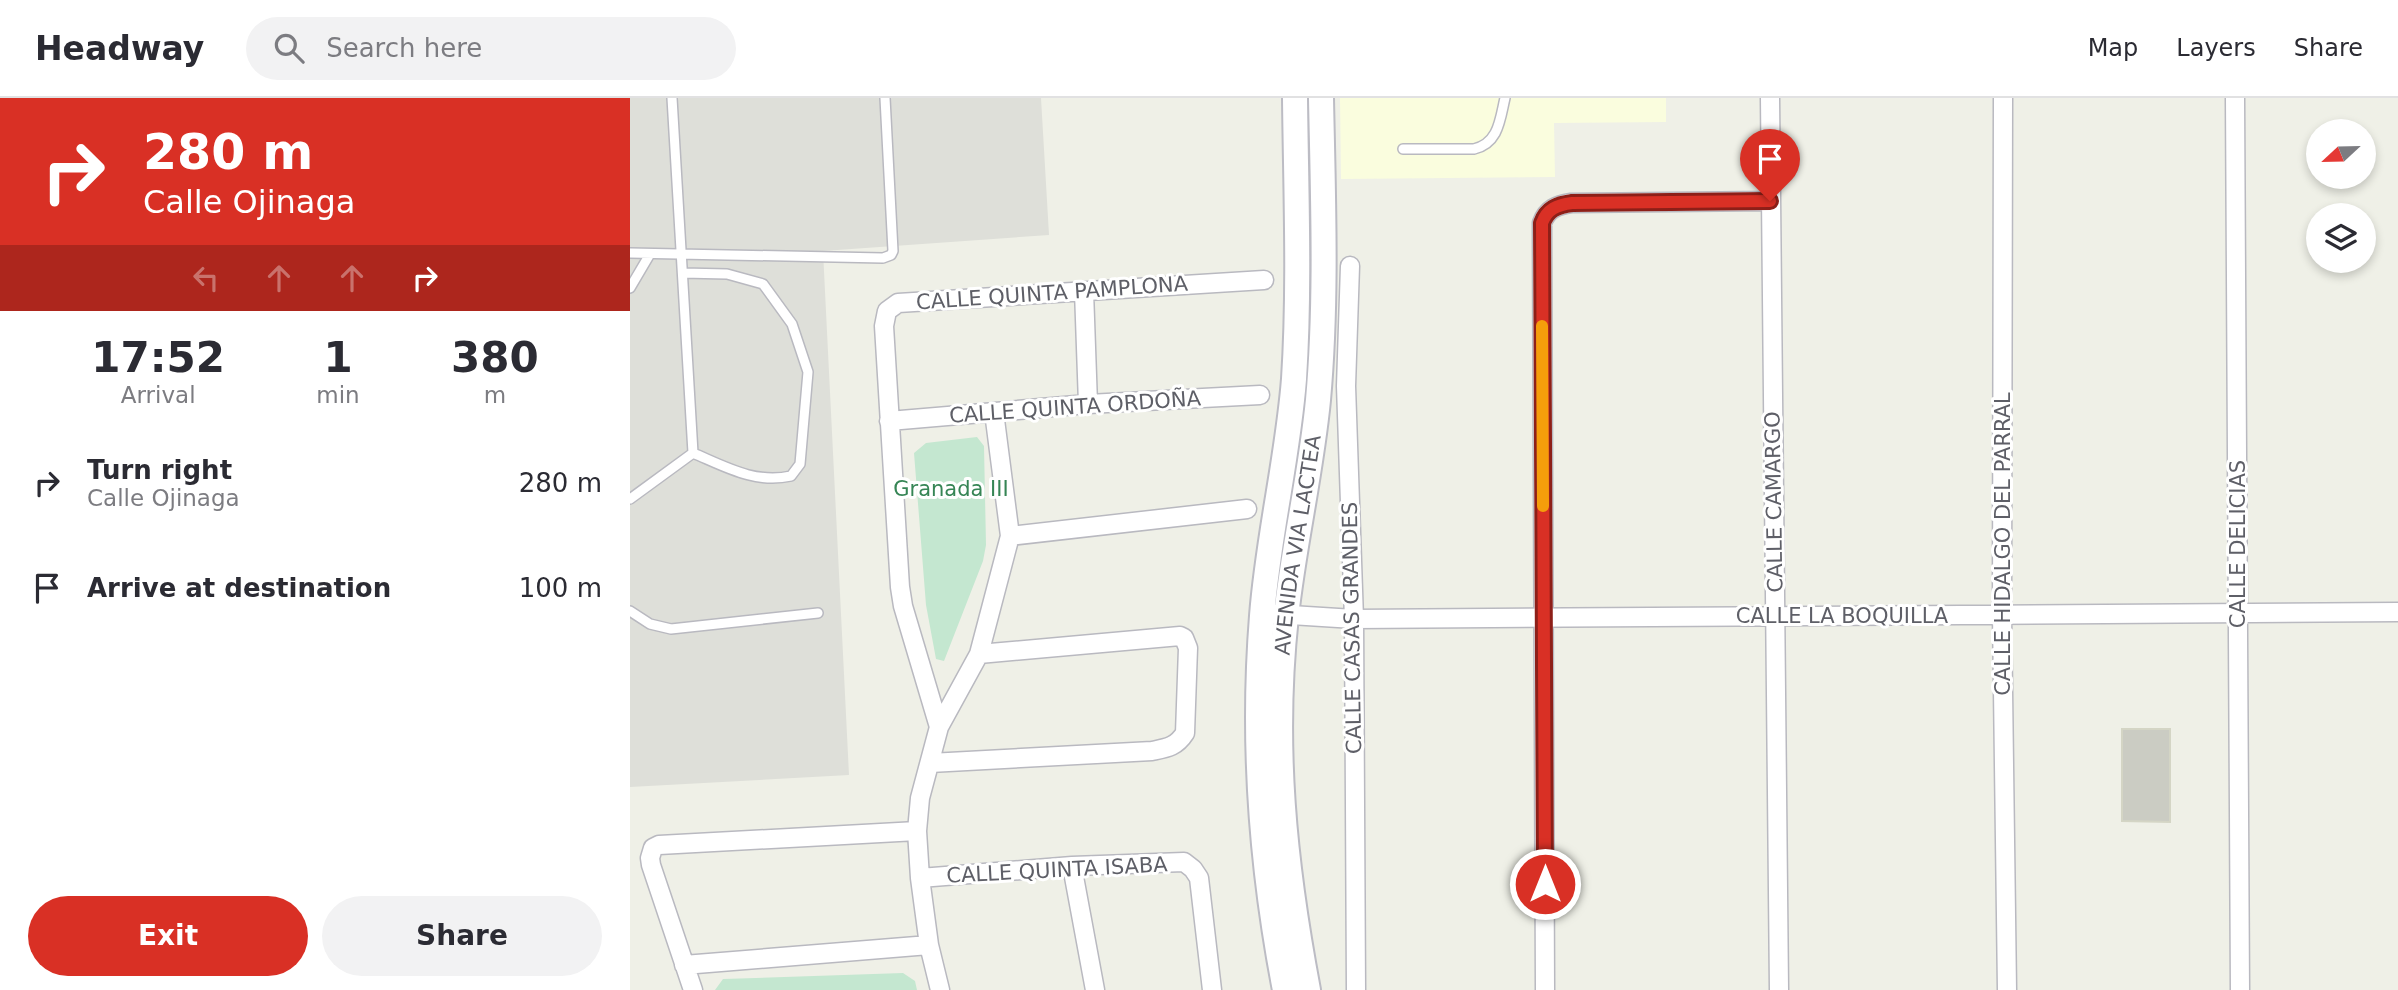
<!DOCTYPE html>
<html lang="en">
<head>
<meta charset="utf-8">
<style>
	body { margin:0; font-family:"DejaVu Sans",sans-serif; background:#f2f2f3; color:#2b2b33; height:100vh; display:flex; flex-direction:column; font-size:26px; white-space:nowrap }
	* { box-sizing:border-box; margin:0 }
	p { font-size:23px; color:#7c7c81 }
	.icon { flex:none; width:38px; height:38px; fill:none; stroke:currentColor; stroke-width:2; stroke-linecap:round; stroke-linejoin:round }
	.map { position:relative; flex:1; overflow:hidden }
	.sheet { display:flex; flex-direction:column; background:#fff; width:630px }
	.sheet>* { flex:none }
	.top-card { background:#d93025; color:#fff; overflow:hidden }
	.needle { width:46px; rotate:248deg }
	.fabs { position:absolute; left:1676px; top:21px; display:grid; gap:14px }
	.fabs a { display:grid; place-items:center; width:70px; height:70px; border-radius:50%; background:#fff; box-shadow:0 4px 10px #0003; font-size:35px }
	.pin { position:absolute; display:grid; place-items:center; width:60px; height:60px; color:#fff; margin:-72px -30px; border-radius:50% 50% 50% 0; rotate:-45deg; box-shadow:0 0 7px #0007 }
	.pin .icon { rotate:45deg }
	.me { position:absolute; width:77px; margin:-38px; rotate:0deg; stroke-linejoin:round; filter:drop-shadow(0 0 5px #0008) }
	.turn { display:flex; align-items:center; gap:24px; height:147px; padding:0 28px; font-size:32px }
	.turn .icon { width:91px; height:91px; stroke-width:2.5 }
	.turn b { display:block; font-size:49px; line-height:60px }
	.lanes { display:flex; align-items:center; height:66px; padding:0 28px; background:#0003; justify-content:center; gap:35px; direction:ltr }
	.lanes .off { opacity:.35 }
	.eta { display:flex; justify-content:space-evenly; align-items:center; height:119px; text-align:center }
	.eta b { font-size:42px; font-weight:600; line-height:49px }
	.action { display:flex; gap:14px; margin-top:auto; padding:14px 28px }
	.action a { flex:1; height:80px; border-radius:42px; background:#d93025; color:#fff; font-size:28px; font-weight:600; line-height:80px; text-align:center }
	.action a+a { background:#f2f2f3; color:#2b2b33 }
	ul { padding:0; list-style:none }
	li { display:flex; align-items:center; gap:21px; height:105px; padding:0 28px }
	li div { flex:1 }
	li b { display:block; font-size:26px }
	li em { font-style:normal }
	header { display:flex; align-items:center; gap:42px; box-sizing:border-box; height:98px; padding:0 35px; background:#fff; border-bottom:2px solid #e1e1e2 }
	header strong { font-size:33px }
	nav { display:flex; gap:38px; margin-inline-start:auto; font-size:24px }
	.search { width:490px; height:63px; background:#f2f2f3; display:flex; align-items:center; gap:18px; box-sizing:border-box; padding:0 24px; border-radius:38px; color:#7c7c81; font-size:26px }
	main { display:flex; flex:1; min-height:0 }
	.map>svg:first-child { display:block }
</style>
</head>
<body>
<header>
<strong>Headway</strong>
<div class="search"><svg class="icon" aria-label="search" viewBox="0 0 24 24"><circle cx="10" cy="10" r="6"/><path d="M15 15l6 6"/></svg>Search here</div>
<nav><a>Map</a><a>Layers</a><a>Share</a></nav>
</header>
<main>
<section class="sheet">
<div class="top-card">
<div class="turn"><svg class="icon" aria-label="right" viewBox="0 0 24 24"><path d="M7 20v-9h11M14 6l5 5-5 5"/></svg><div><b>280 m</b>Calle Ojinaga</div></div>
<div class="lanes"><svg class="icon off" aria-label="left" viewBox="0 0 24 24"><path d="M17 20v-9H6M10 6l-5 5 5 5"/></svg><svg class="icon off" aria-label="ahead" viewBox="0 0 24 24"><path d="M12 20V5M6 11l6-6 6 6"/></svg><svg class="icon off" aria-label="ahead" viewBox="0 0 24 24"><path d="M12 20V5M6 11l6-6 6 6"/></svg><svg class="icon" aria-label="right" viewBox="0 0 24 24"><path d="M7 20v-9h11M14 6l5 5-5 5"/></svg></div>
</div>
<div class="eta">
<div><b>17:52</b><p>Arrival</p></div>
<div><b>1</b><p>min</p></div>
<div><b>380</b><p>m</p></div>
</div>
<ul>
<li><svg class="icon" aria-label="right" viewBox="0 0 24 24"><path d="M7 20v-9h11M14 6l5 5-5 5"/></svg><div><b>Turn right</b><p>Calle Ojinaga</p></div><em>280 m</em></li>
<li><svg class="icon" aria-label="arrive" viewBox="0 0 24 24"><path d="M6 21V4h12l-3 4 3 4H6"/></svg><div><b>Arrive at destination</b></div><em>100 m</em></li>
</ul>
<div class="action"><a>Exit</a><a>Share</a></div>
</section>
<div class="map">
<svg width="1768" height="892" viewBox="0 0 1768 892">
	<rect width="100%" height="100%" fill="#eff0e7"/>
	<path fill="#fafdde" d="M710,0H1036V24L924,25L925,79L711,81Z"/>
	<path fill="#dedfd9" d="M0,0H411L419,137L193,153L219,677L0,689Z"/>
	<path fill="#c4e7d0" d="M347,339L354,348L356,447L353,463L314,563L306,561L296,507L284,355L296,345Z
		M273,875L285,883L287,892H85L93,881Z"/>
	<path fill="#cbccc3" stroke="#d4d5c5" stroke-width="2" d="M1492,631H1540V724L1492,723Z"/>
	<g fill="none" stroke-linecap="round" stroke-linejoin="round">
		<defs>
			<path id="lane" d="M773,51H844C869,45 870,21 875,0
				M0,155L253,160L261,157L263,153L255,0
				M53,175L97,176L133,186L162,226L178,274L170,366L161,378C125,386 96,369 63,355
				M0,190L20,156
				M0,401L63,355L42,0
				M0,513L20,526L41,531L188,515"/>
			<path id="street" d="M1140,0L1149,892
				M1373,0L1372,517L1377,892
				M1605,0L1610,892
				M720,168L716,288L724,521L726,892
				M454,193L458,306
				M259,323L458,306L630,297
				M380,438L617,411
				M645,516L724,521L1768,514
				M309,629L273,508L270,489L254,228L257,213L268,205L634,182
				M300,665L522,653C537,650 546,649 555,635L558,550L554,540L550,538L349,556
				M442,768L465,892
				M290,780L442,768L554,764L563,771L569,780L582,892
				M54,867L299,847
				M63,892L21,767L20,760L23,750L29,747L287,733
				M310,892L299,847L290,780L287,733L290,700L309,629L349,556L380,438L364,314
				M915,892L912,125C917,111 927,107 941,105L1140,103"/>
			<g id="secondary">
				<path d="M655,892C631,768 622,644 632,518C638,438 658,360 664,281C670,188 666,93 665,0"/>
				<path id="s1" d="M678,892C654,765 642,647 656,518C664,445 681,375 688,302C697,202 693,101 691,0"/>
			</g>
		</defs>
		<use href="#lane" stroke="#b9b9c0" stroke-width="12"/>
		<use href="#street" stroke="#b9b9c0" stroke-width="21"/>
		<use href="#secondary" stroke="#bcbcc4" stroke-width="28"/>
		<use href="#lane" stroke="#fff" stroke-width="9"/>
		<use href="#street" stroke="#fff" stroke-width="18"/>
		<use href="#secondary" stroke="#fff" stroke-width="24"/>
	</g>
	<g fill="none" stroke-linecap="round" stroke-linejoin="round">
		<defs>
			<path id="route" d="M915,786L912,125C917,111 927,107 942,105L1140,103"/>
		</defs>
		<use href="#route" stroke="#8d1f18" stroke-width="18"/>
		<use href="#route" stroke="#d93025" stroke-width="12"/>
		<path stroke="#f59e0b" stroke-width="12" d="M912,228L913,408"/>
	</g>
	<g text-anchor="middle" stroke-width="6" stroke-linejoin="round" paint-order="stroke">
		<g font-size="21" fill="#5e5f67" stroke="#fff">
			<text transform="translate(422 195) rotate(-4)" y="7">CALLE QUINTA PAMPLONA</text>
			<text transform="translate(445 309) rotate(-4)" y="7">CALLE QUINTA ORDOÑA</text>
			<text transform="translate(1144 404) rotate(-91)" y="7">CALLE CAMARGO</text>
			<text transform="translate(1373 446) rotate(-90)" y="7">CALLE HIDALGO DEL PARRAL</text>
			<text transform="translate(1608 446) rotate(-90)" y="7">CALLE DELICIAS</text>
			<text dy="7" stroke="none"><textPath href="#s1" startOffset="448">AVENIDA VIA LACTEA</textPath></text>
			<text x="1212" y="525">CALLE LA BOQUILLA</text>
			<text transform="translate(722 530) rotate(-91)" y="7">CALLE CASAS GRANDES</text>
			<text transform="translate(427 772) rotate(-3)" y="7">CALLE QUINTA ISABA</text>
		</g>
		<g font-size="21" fill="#368555" stroke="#fff">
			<text x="321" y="398">Granada III</text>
		</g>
	</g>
</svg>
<div class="fabs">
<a><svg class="needle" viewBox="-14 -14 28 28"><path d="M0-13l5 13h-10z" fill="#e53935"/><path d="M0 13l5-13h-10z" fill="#7c7c81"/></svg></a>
<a><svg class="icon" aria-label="layers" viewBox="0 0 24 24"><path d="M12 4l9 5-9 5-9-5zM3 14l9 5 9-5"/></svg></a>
</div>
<div class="pin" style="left:1140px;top:103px;background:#d93025"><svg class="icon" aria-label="arrive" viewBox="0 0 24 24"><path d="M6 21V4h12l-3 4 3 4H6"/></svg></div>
<svg class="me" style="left:915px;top:786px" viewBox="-20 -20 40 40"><circle r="17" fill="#d93025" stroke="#fff" stroke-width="3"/><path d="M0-11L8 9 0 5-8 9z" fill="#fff"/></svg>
</div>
</main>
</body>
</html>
